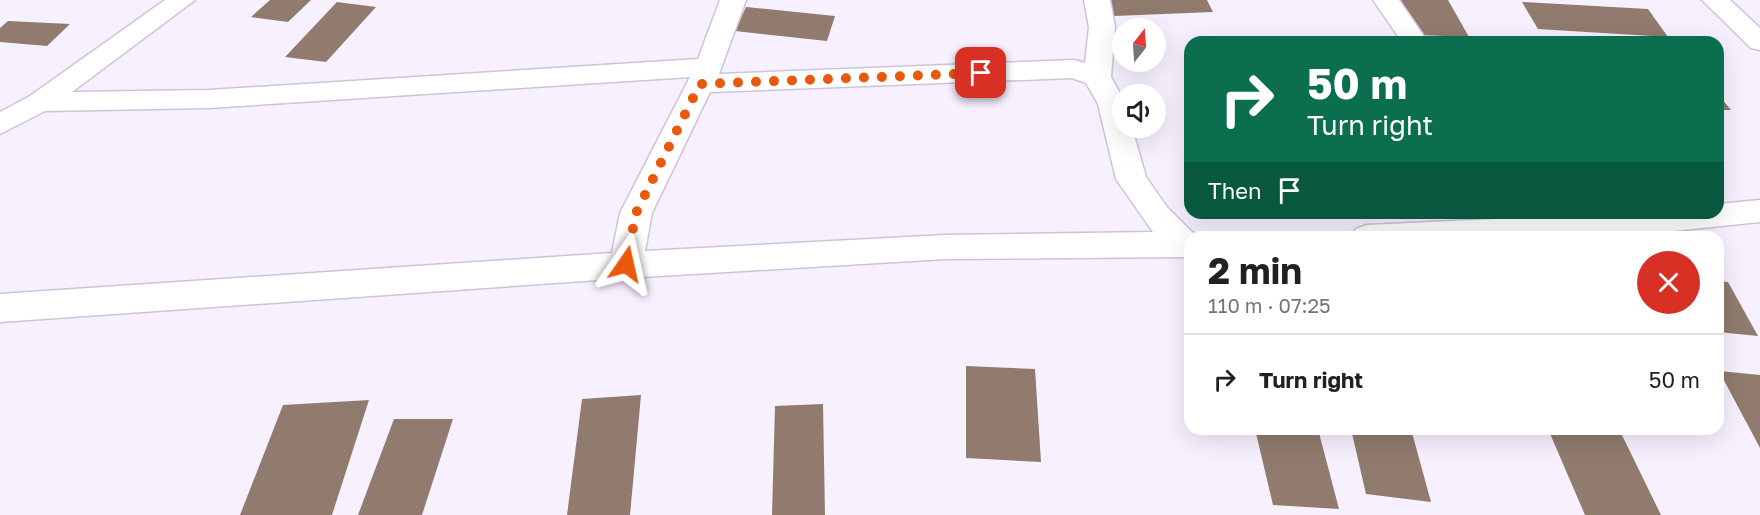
<!DOCTYPE html>
<html lang="en">
<head>
<meta charset="utf-8">
<style>
	body { margin:0; font-family:"Golos Text",sans-serif; background:#f6f6f6; color:#202124; height:100vh; display:flex; flex-direction:column; font-size:22px; white-space:nowrap }
	* { box-sizing:border-box; margin:0 }
	p { font-size:20px; color:#757577 }
	.icon { flex:none; width:33px; height:33px; fill:none; stroke:currentColor; stroke-width:2; stroke-linecap:round; stroke-linejoin:round }
	.map { position:relative; flex:1; overflow:hidden }
	.panel { position:absolute; left:1184px; top:231px; width:540px; height:204px; display:flex; flex-direction:column; background:#fff; border-radius:18px; box-shadow:0 6px 24px #0002 }
	.panel>* { flex:none }
	.top-card { position:absolute; left:1184px; top:36px; width:540px; height:183px; border-radius:18px; box-shadow:0 6px 24px #0002; background:#0b6e4f; color:#fff; overflow:hidden }
	.needle { width:39px; rotate:17deg }
	.controls { position:absolute; left:1112px; top:18px; display:grid; gap:12px }
	.controls a { display:grid; place-items:center; width:54px; height:54px; border-radius:50%; background:#fff; box-shadow:0 6px 24px #0002; font-size:30px }
	.pin { position:absolute; display:grid; place-items:center; width:51px; height:51px; color:#fff; margin:-26px; border-radius:12px; box-shadow:0 3px 9px #0006 }
	.me { position:absolute; width:66px; margin:-33px; rotate:11deg; stroke-linejoin:round; filter:drop-shadow(0 0 4px #0008) }
	.turn { display:flex; align-items:center; gap:21px; height:126px; padding:0 24px; font-size:27px }
	.turn .icon { width:78px; height:78px; stroke-width:2.5 }
	.turn b { display:block; font-size:42px; line-height:51px }
	.then { display:flex; align-items:center; height:57px; padding:0 24px; background:#0003; gap:12px; font-size:22px }
	.round { display:grid; place-items:center; flex:none; width:63px; height:63px; border-radius:32px; background:#f6f6f6 }
	.overview { display:flex; align-items:center; justify-content:space-between; height:102px; padding:0 24px }
	h1 { font-size:36px; font-weight:700; line-height:45px }
	ul { padding:0; list-style:none }
	li { display:flex; align-items:center; gap:18px; height:90px; padding:0 24px; border-top:2px solid #e0e0e0 }
	li div { flex:1 }
	li b { display:block; font-size:22px }
	li em { font-style:normal }
	.map>svg:first-child { display:block }
</style>
</head>
<body>
<div class="map">
<svg width="1760" height="515" viewBox="0 0 1760 515">
	<rect width="100%" height="100%" fill="#f7f0fe"/>
	<path fill="#907b6e" d="M270,0H311L288,22L251,17Z
		M1108,0H1207L1213,12L1114,16Z
		M1401,0H1448L1469,37L1419,35Z
		M337,2L376,7L326,62L285,57Z
		M1522,2L1648,9L1668,37L1538,29Z
		M746,7L835,16L827,41L735,31Z
		M8,21L70,24L47,46L0,42V28Z
		M1718,94L1731,110H1718Z
		M1718,281L1728,282L1758,336L1718,332Z
		M966,366L1035,369L1041,462L966,458Z
		M1719,371L1760,375V448Z
		M641,395L630,515H567L582,399Z
		M369,400L332,515H240L283,405Z
		M823,404L825,515H772L775,406Z
		M394,419H453L422,515H358Z
		M1255,429H1318L1339,509L1273,505Z
		M1351,429H1411L1431,502L1366,494Z
		M1548,429H1619L1661,515H1585Z"/>
	<g fill="none" stroke-linecap="round" stroke-linejoin="round">
		<defs>
			<path id="minor" d="M165,0H195L72,92L209,90L698,59L720,0H746L719,74L1074,60L1085,63L1089,27L1084,0H1110L1115,27L1111,77L1122,97V128H1132L1146,177L1167,207L1192,232L1202,237H1190V256L1184,257L945,259L626,278L0,322V294L612,253L620,213L690,77L209,108L45,111L0,134V112L30,96ZM1072,78L1086,83L1098,104L1116,179L1153,232L945,235L645,251L652,213L710,92Z
				M1373,0H1399L1428,42H1402Z
				M1702,0H1730L1760,28V50L1751,48Z
				M1760,200V222L1615,237H1351L1356,229L1367,225L1620,213H1718V204Z"/>
		</defs>
		<use href="#minor" stroke="#cec3da" stroke-width="3"/>
		<use href="#minor" fill="#fff" fill-rule="evenodd"/>
	</g>
	<g fill="none" stroke-linecap="round" stroke-linejoin="round">
		<path stroke="#ea580c" stroke-width="10" stroke-dasharray="0 18" d="M626,264L636,213L700,84L981,73"/>
	</g>
</svg>
<div class="controls">
<a><svg class="needle" viewBox="-14 -14 28 28"><path d="M0-13l5 13h-10z" fill="#e53935"/><path d="M0 13l5-13h-10z" fill="#757577"/></svg></a>
<a><svg class="icon" aria-label="sound" viewBox="0 0 24 24"><path d="M4 9h4l5-4v14l-5-4H4zM17 9q2 3 0 6"/></svg></a>
</div>
<div class="pin" style="left:981px;top:73px;background:#d93025"><svg class="icon" aria-label="arrive" viewBox="0 0 24 24"><path d="M6 21V4h12l-3 4 3 4H6"/></svg></div>
<svg class="me" style="left:626px;top:264px" viewBox="-20 -20 40 40"><path d="M0-17L14 15 0 8-14 15z" fill="#ea580c" stroke="#fff" stroke-width="4"/></svg>
<div class="top-card">
<div class="turn"><svg class="icon" aria-label="right" viewBox="0 0 24 24"><path d="M7 20v-9h11M14 6l5 5-5 5"/></svg><div><b>50 m</b>Turn right</div></div>
<div class="then">Then<svg class="icon" aria-label="arrive" viewBox="0 0 24 24"><path d="M6 21V4h12l-3 4 3 4H6"/></svg></div>
</div>
<section class="panel">
<div class="overview"><div><h1>2 min</h1><p>110 m · 07:25</p></div><a class="round" style="background:#d93025;color:#fff"><svg class="icon" aria-label="close" viewBox="0 0 24 24"><path d="M6 6l12 12M18 6L6 18"/></svg></a></div>
<ul>
<li><svg class="icon" aria-label="right" viewBox="0 0 24 24"><path d="M7 20v-9h11M14 6l5 5-5 5"/></svg><div><b>Turn right</b></div><em>50 m</em></li>
</ul>
</section>
</div>
</body>
</html>
